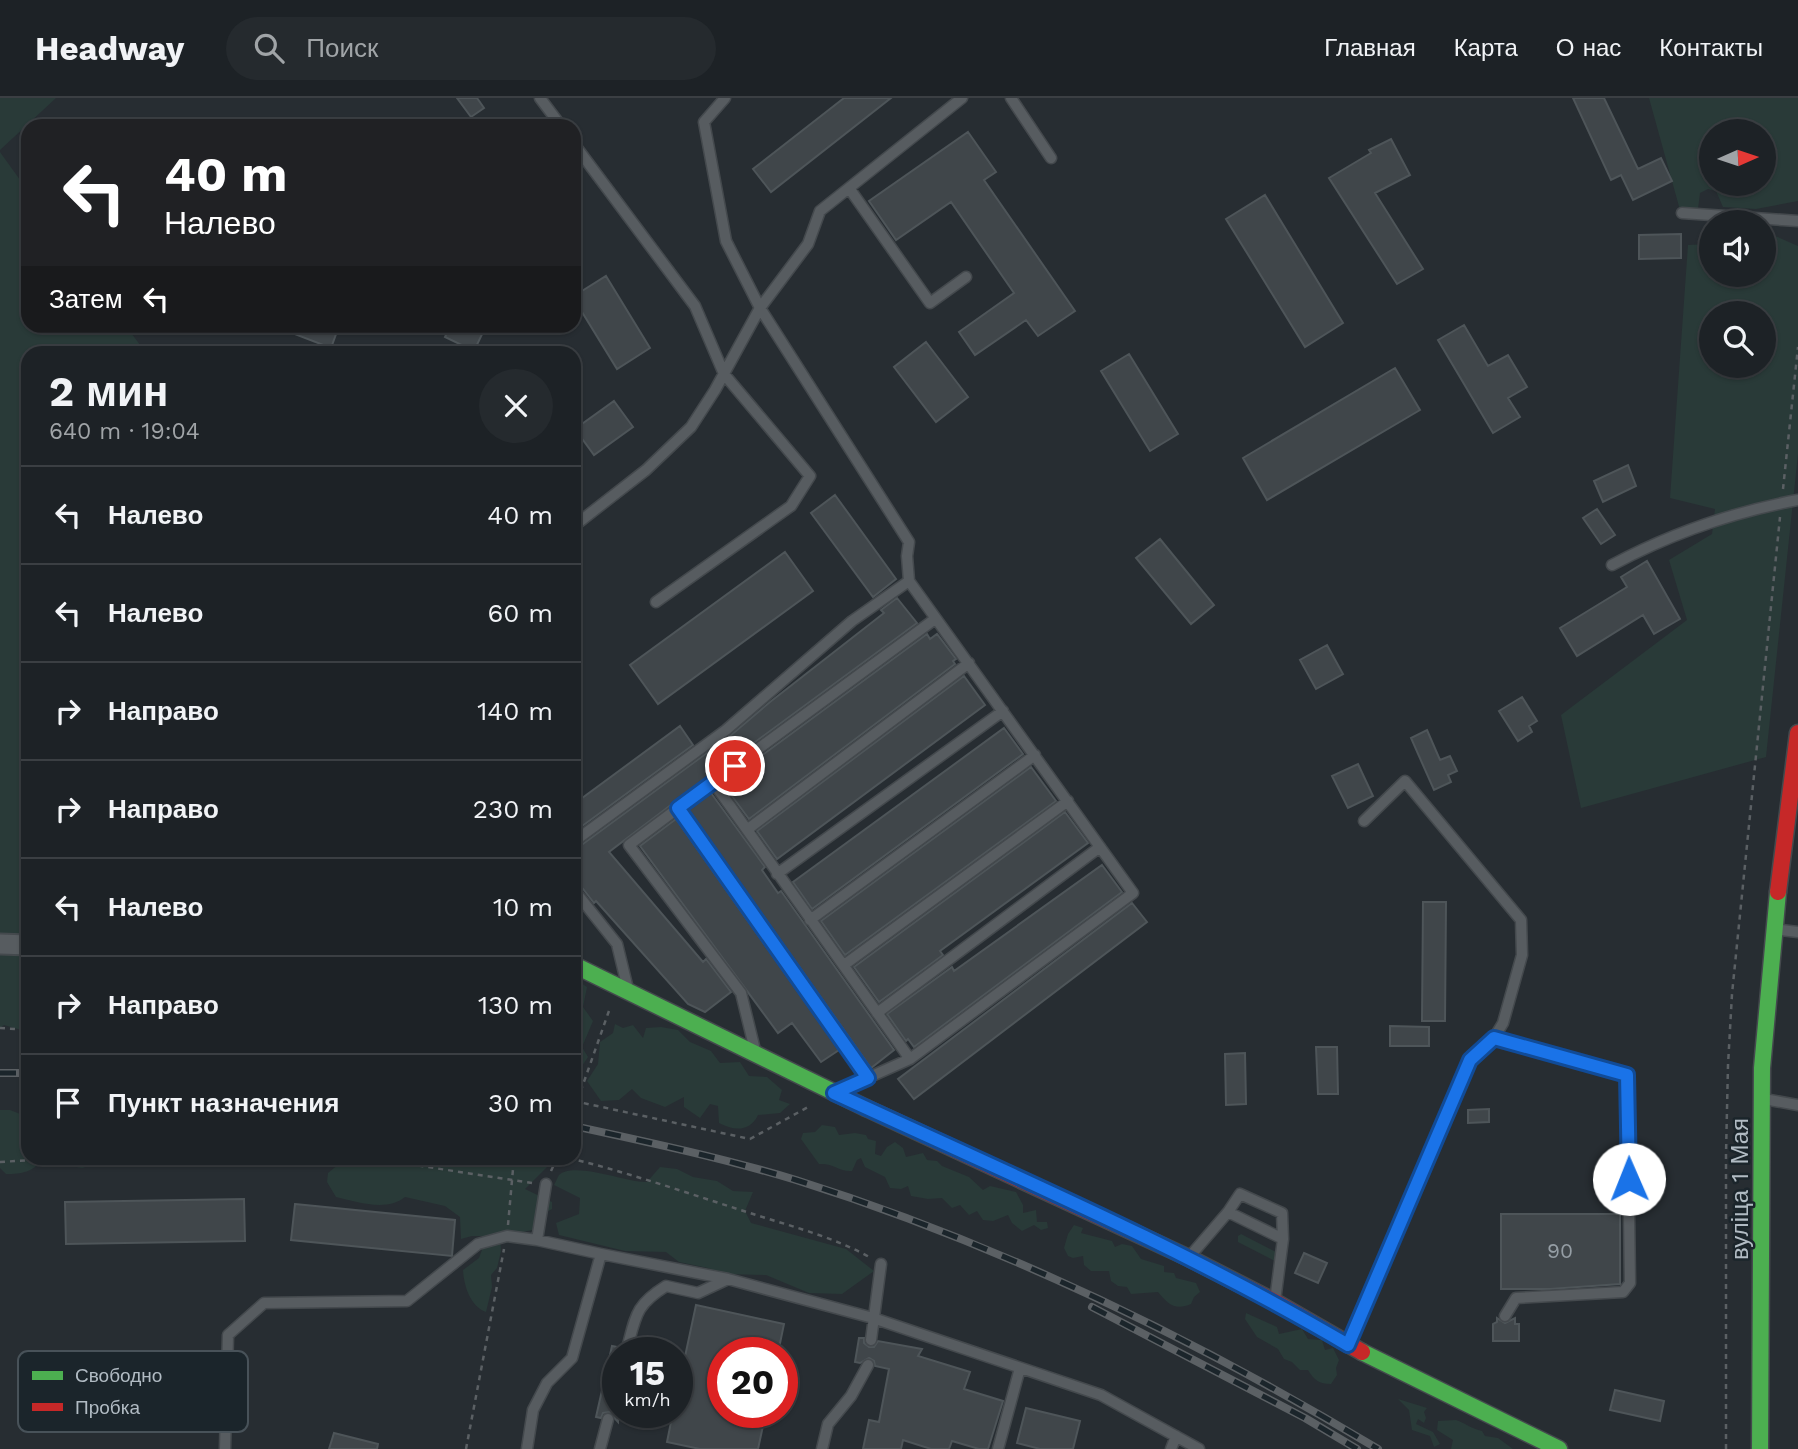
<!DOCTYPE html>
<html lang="ru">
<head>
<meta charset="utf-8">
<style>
	body { margin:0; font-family:"Work Sans",sans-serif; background:#252a2e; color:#f1f3f6; height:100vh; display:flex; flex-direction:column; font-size:26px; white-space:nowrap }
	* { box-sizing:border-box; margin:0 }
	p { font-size:23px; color:#a0a4a7 }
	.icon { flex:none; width:38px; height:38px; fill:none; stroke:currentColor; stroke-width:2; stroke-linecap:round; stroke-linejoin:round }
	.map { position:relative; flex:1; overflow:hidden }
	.sheet { position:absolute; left:21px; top:248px; width:560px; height:819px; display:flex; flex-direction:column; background:#1d2226; border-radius:21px; box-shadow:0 2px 5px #0004,0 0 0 2px #3b3f43 }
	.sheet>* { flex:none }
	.banner { position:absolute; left:21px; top:21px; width:560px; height:214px; border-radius:21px; box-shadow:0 2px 5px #0004,0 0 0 2px #3b3f43; background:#202124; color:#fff; overflow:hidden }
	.needle { width:46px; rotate:87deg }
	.tools { position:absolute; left:1699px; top:21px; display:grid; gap:14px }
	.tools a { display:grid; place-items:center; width:77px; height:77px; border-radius:50%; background:#1d2226; box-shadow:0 2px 5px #0004,0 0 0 2px #3b3f43; font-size:35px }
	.speed { position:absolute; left:602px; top:1239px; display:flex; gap:14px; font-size:35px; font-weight:700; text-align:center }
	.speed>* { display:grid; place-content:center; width:91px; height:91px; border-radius:50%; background:#1d2226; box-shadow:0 2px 5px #0004,0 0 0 2px #3b3f43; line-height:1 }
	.speed small { font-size:18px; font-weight:400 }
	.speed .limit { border:10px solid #d22; background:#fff; color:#111 }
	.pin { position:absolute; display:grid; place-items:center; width:60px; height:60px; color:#fff; margin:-30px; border:4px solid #fff; border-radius:50%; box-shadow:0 2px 7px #0007 }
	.me { position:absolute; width:77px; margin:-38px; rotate:359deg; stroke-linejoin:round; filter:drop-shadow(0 0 5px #0008) }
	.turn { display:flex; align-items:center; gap:24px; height:147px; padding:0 28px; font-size:32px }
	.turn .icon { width:91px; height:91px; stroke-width:2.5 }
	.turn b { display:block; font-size:49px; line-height:60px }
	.then { display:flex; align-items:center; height:66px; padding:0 28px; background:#0003; gap:14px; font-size:26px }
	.round { display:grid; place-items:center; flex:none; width:74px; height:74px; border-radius:37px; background:#252a2e }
	.overview { display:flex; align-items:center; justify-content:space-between; height:119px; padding:0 28px }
	h1 { font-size:42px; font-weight:700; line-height:52px }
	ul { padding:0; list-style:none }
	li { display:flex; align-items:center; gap:21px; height:98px; padding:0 28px; border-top:2px solid #3b3f43 }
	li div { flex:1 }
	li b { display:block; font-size:26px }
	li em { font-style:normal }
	header { display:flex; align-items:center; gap:42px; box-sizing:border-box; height:98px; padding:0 35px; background:#1d2226; border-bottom:2px solid #3b3f43 }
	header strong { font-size:33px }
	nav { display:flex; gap:38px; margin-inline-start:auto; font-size:24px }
	.search { width:490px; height:63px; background:#252a2e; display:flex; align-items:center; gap:18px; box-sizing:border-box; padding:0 24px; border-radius:38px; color:#a0a4a7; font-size:26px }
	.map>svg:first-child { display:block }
</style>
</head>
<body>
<header>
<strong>Headway</strong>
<div class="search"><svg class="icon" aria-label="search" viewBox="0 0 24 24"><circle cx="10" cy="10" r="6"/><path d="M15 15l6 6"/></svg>Поиск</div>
<nav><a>Главная</a><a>Карта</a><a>О нас</a><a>Контакты</a></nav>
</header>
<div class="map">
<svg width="1798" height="1351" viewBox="0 0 1798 1351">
	<rect width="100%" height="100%" fill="#272d32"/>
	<path fill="#293a38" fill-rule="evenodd" d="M0,0H56L0,52Z
		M1649,0H1798V103L1756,111L1723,109L1716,93L1708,91L1700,95L1698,111L1680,112ZM1712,33H1764V86H1712Z
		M0,54L28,93V228H126L146,255L28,256V842L0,840Z
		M1764,133L1798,148V356L1766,659L1581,710L1561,617L1687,522L1669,462L1712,436L1715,411L1670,400L1688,147L1711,146L1712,177H1764ZM1712,215H1764V268H1712Z
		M0,853L28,856V934L4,927L0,930Z
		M574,880L587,889L583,909L593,923L582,949L588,959L574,980Z
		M615,926L623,930L633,927L643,940L646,930L661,929L678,932L690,944L711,953L720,965L740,964L749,978L767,979L782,992L779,1002L790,1006L780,1015L758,1017C750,1034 734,1033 719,1025L718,1008L710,1006L700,1020L684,1009V999L665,1009L641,1000L632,991L619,1002L601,1003L587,983L598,966L600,944L613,935Z
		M0,1012H10L28,1019V1060L43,1061C33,1074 22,1076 6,1076L0,1070Z
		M822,1027L835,1029L839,1037L855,1035L866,1037L868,1041L876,1043L875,1056L881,1058L887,1049L895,1044L903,1050L906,1059L923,1055L927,1062L937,1063L942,1068L969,1079L983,1092L990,1088L1016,1094L1023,1107V1115L1036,1112L1037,1124H1047L1048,1130L1041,1132L1034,1127L1022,1133L1012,1125L1008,1117L993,1123L983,1122L977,1113L969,1117L960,1107L952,1110L942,1100L928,1101L911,1098L908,1088L901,1091L890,1090L885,1079L865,1069L861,1060L857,1062L852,1073C839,1074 834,1065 819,1066L801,1041L803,1035L815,1034Z
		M506,1060C518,1065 531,1062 544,1064L547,1069L525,1091L552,1104V1111L541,1117L537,1131L500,1139L501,1153L497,1170L491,1177L492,1189L486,1214C470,1208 464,1188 463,1172L479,1160L487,1138H472L461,1141L460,1119L445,1108L405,1099C387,1114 357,1104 336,1099L327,1084L328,1075L345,1061Z
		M66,1061H115L82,1070L70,1068Z
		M660,1069L677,1071L693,1079L717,1083L733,1093L753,1094L745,1113L751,1125L846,1151L874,1173L842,1196L809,1195L766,1177L722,1176L708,1170L679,1164L666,1154L625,1153L559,1137L556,1125L579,1116L580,1100L554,1087C556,1084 557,1080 559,1077C575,1063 627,1085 647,1084Z
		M1074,1127L1083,1130L1081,1135L1112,1143L1115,1149L1122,1146L1132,1148L1141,1161L1164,1168V1174L1174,1175L1176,1180L1196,1185L1200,1194L1194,1199L1191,1206C1175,1213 1168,1206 1158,1194L1131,1196L1127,1189L1118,1188L1111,1183L1109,1173H1091L1084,1167L1083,1158L1073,1160L1068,1158L1064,1150L1068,1136Z
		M1241,1136L1278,1155L1277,1162L1275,1163L1238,1144V1138Z
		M1246,1215L1277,1229L1279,1236L1302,1231L1308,1241L1322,1242L1325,1252L1333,1250L1339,1262L1336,1270L1337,1277L1331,1286C1319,1286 1314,1282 1308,1272H1300L1292,1264L1284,1261L1278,1251L1257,1239L1245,1221Z
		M1398,1301L1427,1310L1424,1314L1426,1320L1424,1325L1418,1321L1416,1326L1433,1334L1440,1346L1434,1349L1430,1338L1412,1332L1409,1312Z
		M1456,1322C1465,1325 1472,1331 1482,1333L1485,1338L1498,1340L1513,1351H1451L1453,1342L1437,1332L1438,1323Z"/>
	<path fill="#40464a" stroke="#4e5559" stroke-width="2" d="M457,0H477L484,10L471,19Z
		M844,0H891L771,94L753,71Z
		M1573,0H1604L1638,71L1661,60L1672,83L1633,102L1621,77L1611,82Z
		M968,34L996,74L984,82L1075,213L1038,238L1026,222L975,257L959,234L1014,195L951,104L896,142L869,103Z
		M1391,41L1410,77L1375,95L1423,171L1397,186L1329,80L1371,55L1369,52Z
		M1265,97L1343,225L1305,249L1226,121Z
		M1681,136V160L1639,161V137Z
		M606,178L650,250L617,271L574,201V198Z
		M1464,227L1488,268L1508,257L1527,289L1508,300L1520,319L1493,335L1438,242Z
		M274,228H339L331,250Z
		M450,228H486L474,253L445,239Z
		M926,244L968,299L936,324L894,269Z
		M1129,256L1178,336L1150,353L1101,273Z
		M1395,270L1420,312L1267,402L1243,360Z
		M614,303L633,329L594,357L575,331Z
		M1628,367L1636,388L1603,404L1594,383Z
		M835,397L896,481L873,499L811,415Z
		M1597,411L1615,437L1601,446L1583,420Z
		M1160,441L1214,507L1191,526L1136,460Z
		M785,454L813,493L658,606L630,567Z
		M1647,463L1680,521L1654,536L1643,517L1577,558L1560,530L1627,489L1621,479Z
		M897,500L917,525L709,678L609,754L703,864L706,861L731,894L705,914L688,906L596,803L594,805L580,787L574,785V749L580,748L730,638L770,604L884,515L881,512Z
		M927,536L930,541L937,536L956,561L953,563L955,566L749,721L723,686Z
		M1327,547L1343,576L1316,591L1300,562Z
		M964,578L985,607L777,761L757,733Z
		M1522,599L1537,623L1529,628L1532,634L1518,643L1499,613Z
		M680,628L693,647L574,734V706Z
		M1004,630L1023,656L812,811L793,784Z
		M1427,632L1440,662L1450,658L1457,673L1448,677L1451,684L1434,692L1411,640Z
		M1358,666L1373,698L1348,710L1332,678Z
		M1031,669L1056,703L845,857L821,823Z
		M711,695L765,769L762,772L778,795L781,793L894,952L871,970L688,712Z
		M1065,714L1088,745L940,853L943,857L879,904L854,869Z
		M676,721L839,952L821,964L792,925L778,935L640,748Z
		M1102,767L1122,794L914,949L908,941L906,943L887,916L952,869L954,873Z
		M1423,804H1446L1445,923H1422Z
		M1132,805L1147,824L914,1001L898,981Z
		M1390,928L1429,929V948H1390Z
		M1316,949H1337L1338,996H1318Z
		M1245,955L1246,1006L1226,1007L1225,956Z
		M1489,1011V1024L1468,1025V1012Z
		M244,1101L245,1143L66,1146L65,1104Z
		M295,1106L455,1122L452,1158L291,1142Z
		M1501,1116H1620V1186L1550,1191H1501Z
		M1304,1155L1327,1165L1318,1185L1295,1175Z
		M696,1207L784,1226L778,1255H723V1314H766L758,1351H700L667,1344L673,1314H677V1296Z
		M1497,1220L1505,1225L1515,1220V1226H1519V1243H1493V1226L1497,1224Z
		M859,1240H864V1245L869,1249H874L878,1243L922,1251L918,1258L970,1274L964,1291L1003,1303L988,1351H979L952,1343L949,1351H931L903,1342L901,1351H863L869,1322L879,1324L889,1271L875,1268L874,1263L869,1260L860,1265L855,1264Z
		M612,1248L618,1249V1324L609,1314L603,1315L601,1320L596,1319Z
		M1615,1292L1664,1303L1660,1323L1610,1312Z
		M1026,1310L1080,1323L1073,1351H1040L1017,1345Z
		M334,1335L378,1346L377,1351H329Z"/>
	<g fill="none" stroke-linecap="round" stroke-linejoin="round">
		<defs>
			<path id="lane" d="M540,0L561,28
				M725,0L704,24L726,143L760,210L909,444L907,458L909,483L1133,795L910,961L838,993
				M1011,0L1051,60
				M574,46L695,208L724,276L810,378L791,408L656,504
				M849,90L930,205L966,179
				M1682,115L1798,123
				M574,428L646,372L691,329L715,292L760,210L808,146L820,113L962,0
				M1612,467C1670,436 1733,414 1798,402
				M713,684L629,747L741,895L755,952
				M678,710L868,980
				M1364,723L1405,683L1521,822L1522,857L1503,925L1494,940
				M748,731L969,565
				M576,742L726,632L852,523L909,483
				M777,776L1003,613
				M574,792L617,846L627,887
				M810,822L1035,657
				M1773,831L1798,834
				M844,867L1068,703
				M877,915L1100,749
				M910,961L713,684L935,521
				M1764,1001L1798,1007
				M546,1086L537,1142L601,1156L728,1181L873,1220L1101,1297L1199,1351
				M1228,1114L1240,1096L1282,1115L1283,1141
				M1191,1157L1228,1114L1283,1141L1275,1203
				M871,1242L881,1166
				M628,1247C636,1216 637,1206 666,1188L698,1195L728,1181
				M1348,1247L1470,962L1494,940L1627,977L1630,1185L1623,1194L1516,1200L1505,1218
				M225,1351L228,1237L264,1205L407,1203L478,1146L507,1138L537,1142
				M527,1351L533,1312L547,1285L572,1260L601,1156
				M600,1351L608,1321
				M822,1351L828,1326L851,1298L868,1267
				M998,1351L1020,1270
				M1171,1351L1176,1338"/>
			<path id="street" d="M0,846L28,847"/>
			<path id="fast" d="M574,867L866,1010
				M1362,1254L1559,1351
				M1760,1351L1762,970L1778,794"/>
			<path id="jam" d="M1778,794L1798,635
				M866,1010L1189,1160L1275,1204L1362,1254"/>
		</defs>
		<use href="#lane" stroke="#44494d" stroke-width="13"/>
		<use href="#street" stroke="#44494d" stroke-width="23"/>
		<use href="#fast" stroke="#44494d" stroke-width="19"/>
		<use href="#jam" stroke="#44494d" stroke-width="19"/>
		<path stroke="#5b6064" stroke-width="2.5" stroke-dasharray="5 5" stroke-linecap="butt" d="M1783,391L1798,249
			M0,930L28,932
			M574,1003L750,1041L810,1008
			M574,1012L610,910
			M193,1060L283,1066L290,1060
			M369,1060L532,1085
			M569,1060C630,1075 690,1096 750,1115C790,1128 834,1139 871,1160
			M0,1064L64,1060
			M551,1073L557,1060
			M508,1127L514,1060
			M466,1351L504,1151
			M1726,1351V1056L1728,967L1732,896L1780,419"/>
		<use href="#lane" stroke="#575c60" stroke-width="10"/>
		<use href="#street" stroke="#575c60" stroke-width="19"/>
		<use href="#fast" stroke="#4caf50" stroke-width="16"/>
		<use href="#jam" stroke="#c62828" stroke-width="16"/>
		<defs>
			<path id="rail" d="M0,975H28
				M574,1028C648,1044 723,1060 796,1082C1000,1146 1195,1241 1378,1351
				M1092,1209L1305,1320L1357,1351"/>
		</defs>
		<use href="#rail" stroke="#5b6064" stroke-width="8"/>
		<use href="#rail" stroke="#1b252b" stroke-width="5" stroke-dasharray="16" stroke-linecap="butt"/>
	</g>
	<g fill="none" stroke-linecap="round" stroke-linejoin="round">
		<defs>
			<path id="route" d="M735,668L678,710L868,980L834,995C1007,1075 1184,1150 1348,1247L1470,962L1494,940L1627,977L1629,1081"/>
		</defs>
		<use href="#route" stroke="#114b97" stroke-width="18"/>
		<use href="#route" stroke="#1a73e8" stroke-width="12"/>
	</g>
	<g text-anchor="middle" stroke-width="5" stroke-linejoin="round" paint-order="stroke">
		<g font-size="21" fill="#959ea5">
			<text x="1560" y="1160">90</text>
		</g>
		<g font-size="24" fill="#b1bbc3" stroke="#1b252b">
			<text transform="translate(1740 1091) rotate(-90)" y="8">вуліца 1 Мая</text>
		</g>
	</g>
	<rect x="18" y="1253" width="230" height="81" rx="10" fill="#1b252b" stroke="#485259" stroke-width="2"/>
	<rect x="32" y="1273" width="31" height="9" fill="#4caf50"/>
	<rect x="32" y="1305" width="31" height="8" fill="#c62828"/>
	<g font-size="19" fill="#b1bbc3">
		<text x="75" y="1284">Свободно</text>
		<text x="75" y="1316">Пробка</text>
	</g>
</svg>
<div class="tools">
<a><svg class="needle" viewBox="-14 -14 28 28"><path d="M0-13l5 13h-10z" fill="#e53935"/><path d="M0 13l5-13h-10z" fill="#a0a4a7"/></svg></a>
<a><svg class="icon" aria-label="sound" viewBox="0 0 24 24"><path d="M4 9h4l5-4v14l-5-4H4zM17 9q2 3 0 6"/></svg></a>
<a><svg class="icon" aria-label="search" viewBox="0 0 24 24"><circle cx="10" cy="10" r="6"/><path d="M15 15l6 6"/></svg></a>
</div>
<div class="speed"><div>15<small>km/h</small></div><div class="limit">20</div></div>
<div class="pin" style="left:735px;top:668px;background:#d93025"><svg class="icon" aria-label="arrive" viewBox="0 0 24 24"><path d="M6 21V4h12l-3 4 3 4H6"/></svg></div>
<svg class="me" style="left:1629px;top:1081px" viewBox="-20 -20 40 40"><circle r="19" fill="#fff"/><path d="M0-13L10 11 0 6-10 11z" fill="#1a73e8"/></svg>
<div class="banner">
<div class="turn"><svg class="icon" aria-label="left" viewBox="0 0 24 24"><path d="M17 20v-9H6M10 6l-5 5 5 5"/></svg><div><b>40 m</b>Налево</div></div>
<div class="then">Затем<svg class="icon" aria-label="left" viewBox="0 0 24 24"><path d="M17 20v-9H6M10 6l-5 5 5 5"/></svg></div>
</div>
<section class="sheet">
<div class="overview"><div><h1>2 мин</h1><p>640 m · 19:04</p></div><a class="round"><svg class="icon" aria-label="close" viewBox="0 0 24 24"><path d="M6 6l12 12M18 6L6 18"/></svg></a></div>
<ul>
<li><svg class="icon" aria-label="left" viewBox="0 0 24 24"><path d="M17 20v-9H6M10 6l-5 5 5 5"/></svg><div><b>Налево</b></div><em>40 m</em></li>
<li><svg class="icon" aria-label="left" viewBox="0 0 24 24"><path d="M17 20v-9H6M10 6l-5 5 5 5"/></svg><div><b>Налево</b></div><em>60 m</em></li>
<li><svg class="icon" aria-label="right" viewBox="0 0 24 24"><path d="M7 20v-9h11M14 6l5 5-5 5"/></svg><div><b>Направо</b></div><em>140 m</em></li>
<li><svg class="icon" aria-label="right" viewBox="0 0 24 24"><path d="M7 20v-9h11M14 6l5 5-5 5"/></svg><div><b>Направо</b></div><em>230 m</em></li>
<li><svg class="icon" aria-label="left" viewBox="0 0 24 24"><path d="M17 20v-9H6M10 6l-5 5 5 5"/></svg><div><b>Налево</b></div><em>10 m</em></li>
<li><svg class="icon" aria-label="right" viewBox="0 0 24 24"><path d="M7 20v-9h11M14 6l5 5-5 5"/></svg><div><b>Направо</b></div><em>130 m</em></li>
<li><svg class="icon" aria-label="arrive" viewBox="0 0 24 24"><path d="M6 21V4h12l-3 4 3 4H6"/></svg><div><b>Пункт назначения</b></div><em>30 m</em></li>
</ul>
</section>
</div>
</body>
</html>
